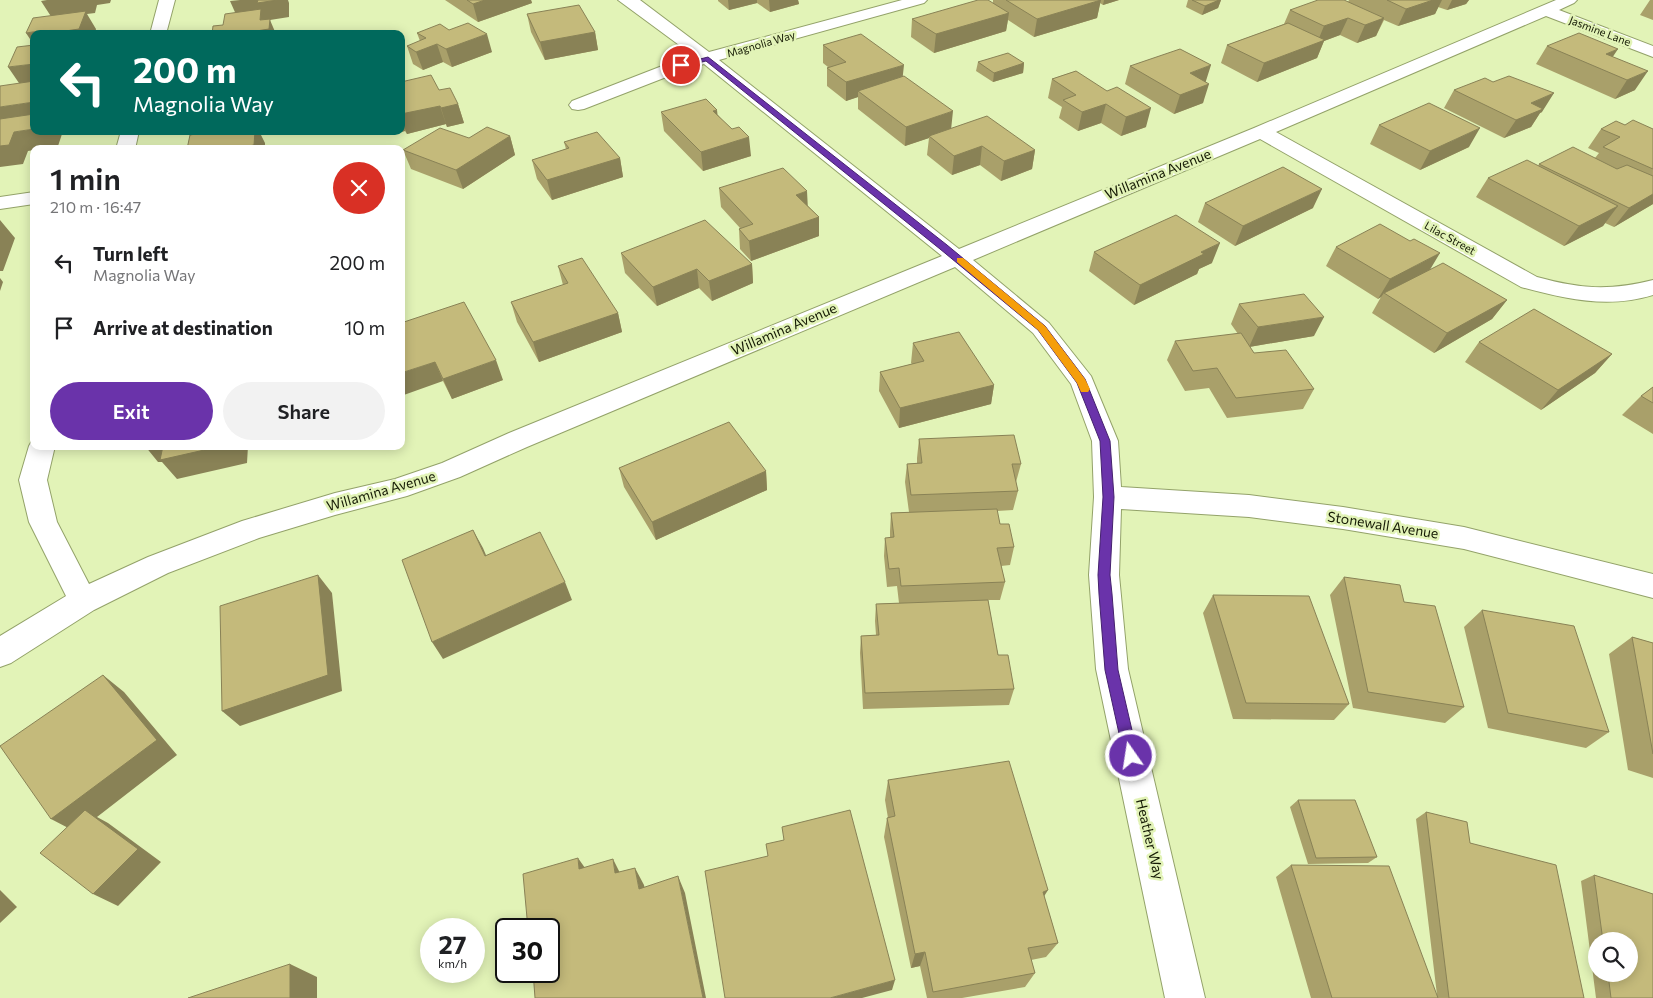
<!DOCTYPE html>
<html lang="en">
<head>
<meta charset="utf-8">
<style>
	body { margin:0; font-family:Commissioner,sans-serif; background:#f2f2f2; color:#202124; height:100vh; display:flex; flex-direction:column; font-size:19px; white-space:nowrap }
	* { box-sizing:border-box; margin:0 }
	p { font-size:16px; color:#757577 }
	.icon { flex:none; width:28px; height:28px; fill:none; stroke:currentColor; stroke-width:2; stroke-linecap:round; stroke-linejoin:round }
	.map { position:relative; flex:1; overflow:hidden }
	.details { position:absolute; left:30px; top:145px; width:375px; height:305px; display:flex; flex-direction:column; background:#fff; border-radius:10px; box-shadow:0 2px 12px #0003 }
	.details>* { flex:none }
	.guide { position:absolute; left:30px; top:30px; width:375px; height:105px; border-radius:10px; box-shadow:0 2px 12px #0003; background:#00695c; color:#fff; overflow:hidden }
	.buttons { position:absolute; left:1588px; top:932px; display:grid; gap:10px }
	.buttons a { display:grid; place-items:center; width:50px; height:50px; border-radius:50%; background:#fff; box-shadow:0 2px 12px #0003; font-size:25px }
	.speed { position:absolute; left:420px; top:918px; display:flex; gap:10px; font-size:25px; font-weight:700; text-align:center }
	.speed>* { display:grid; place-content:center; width:65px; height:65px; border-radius:50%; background:#fff; box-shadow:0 2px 12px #0003; line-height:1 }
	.speed small { font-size:12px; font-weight:400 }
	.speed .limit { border:2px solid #111; border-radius:8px; background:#fff; color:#111 }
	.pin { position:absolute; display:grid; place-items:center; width:42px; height:42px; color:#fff; margin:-21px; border:2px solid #fff; border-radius:50%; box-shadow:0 1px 5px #0007 }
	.me { position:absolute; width:55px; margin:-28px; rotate:347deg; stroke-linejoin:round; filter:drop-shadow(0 0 4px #0008) }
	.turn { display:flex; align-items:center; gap:18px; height:105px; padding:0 20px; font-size:22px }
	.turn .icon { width:65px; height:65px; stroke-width:2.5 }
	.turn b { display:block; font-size:35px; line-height:42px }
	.round { display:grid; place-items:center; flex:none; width:52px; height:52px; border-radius:26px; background:#f2f2f2 }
	.overview { display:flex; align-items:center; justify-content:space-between; height:85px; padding:0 20px }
	h1 { font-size:30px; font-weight:600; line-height:38px }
	.cta { display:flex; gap:10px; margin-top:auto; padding:10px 20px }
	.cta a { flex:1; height:58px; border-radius:30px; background:#6a33aa; color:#fff; font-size:20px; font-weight:600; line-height:58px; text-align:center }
	.cta a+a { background:#f2f2f2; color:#202124 }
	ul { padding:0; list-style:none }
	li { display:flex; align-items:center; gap:15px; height:65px; padding:0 20px }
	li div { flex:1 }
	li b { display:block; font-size:19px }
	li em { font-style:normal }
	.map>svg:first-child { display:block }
</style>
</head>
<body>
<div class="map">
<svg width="1653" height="998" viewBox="0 0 1653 998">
	<rect width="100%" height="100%" fill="#e2f3b7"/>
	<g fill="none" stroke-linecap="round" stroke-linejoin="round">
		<defs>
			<path id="minor" d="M159,0H175L166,34H150Z
				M618,0H640L709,52L902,0H927L924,3L719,60L959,249L1254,128L1556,0H1577L1574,3L1559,10L1653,46V57L1546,16L1276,132L1537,277C1581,289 1609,291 1653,280V295C1608,309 1565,299 1521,287L1260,139L973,260L1049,323L1091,376L1118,441L1121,487L1249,495L1343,507L1464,527L1653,574V598L1464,549L1343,529L1249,517L1121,509L1119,575L1128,669L1205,998H1165L1096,669L1089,575L1094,497L1092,441L1071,384L1033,333L955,267L527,447L460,477L407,496L335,515L259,538L168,573L94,610L11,663L0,667V636L66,596L29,522L19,480L29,446L33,439L34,446H55L47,480L57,522L89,584L148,557L242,521L335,493L395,479L442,463L509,433L942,256L704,64L687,69L584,109L578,110L572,109L569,105L572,101L675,61L694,56Z
				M121,131H139L135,149H116Z
				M34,192V204L0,209V197Z"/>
		</defs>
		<use href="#minor" stroke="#93a269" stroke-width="2"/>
		<use href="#minor" fill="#fff" fill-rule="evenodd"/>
	</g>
	<path fill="#a9a06a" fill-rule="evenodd" d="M445,0H531L532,3L478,22Z
		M718,0H798L799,4L770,12L757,3L729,10L718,1Z
		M993,0H1119L1103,5L1100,3L1097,18L1034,37L1008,20L1006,31L934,53L911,37L912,19L993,3Z
		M1188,0H1221L1218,8L1202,15L1186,7Z
		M1349,0H1469L1466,4L1447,10L1438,7L1435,14L1398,26L1384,20L1376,36L1357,43L1340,35L1324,41L1317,58L1257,82L1221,63L1227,45L1284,24L1290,10L1348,2Z
		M1650,0H1653V20L1640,15Z
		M527,14L595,32L598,50L545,60L531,32Z
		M449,30L492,52L452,67L443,62L423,70L413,64L407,46L420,41L417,33Z
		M823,45L903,76L951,129L1035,150L1032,169L1001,181L980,165L952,175L927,155L929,138L905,146L858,109V97L846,101L827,86V68L828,67L823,63Z
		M1547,46L1613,57L1635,90L1615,99L1536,64Z
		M978,62L1024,63L1023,73L993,82L976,71Z
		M1130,66L1206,82L1203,103L1174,114L1125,84Z
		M1076,71L1146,127L1121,136L1101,123L1078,131L1059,118L1062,107L1048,98L1052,79Z
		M401,82L439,90L458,104L464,123L447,127L446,124L407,134L405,131L396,133L395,131H401Z
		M1454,90L1542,112L1540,113L1531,127L1504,138L1444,108Z
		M661,112L718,115L751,156L703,171L664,131Z
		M1379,125L1469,147L1420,170L1370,144Z
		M1625,125L1653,129V204L1614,227L1605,223L1603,226L1564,246L1476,197L1488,178L1538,166L1539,164L1595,158L1599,153L1588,148L1601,129Z
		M510,136L515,155L463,189L411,169L403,150L469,138Z
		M564,142L620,158L623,177L552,200L537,179L532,160L566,149Z
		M719,188L808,206L819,217V236L751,261L740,249L739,229L740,228L721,207Z
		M1205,203L1313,208L1235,246L1198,222Z
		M1336,247L1430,269L1507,300L1492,319L1434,353L1372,313L1381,297L1378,299L1326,266Z
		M1094,252L1212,263L1199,269L1197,274L1134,305L1089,271Z
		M621,253L752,264L753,283L712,301L699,288L657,306L625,273Z
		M558,266L618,313L622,332L539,362L517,322L511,302L563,285Z
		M1239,304L1314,336L1249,347L1254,353L1314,389L1303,409L1227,418L1209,388L1185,391L1167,360L1175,341L1238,334L1231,324Z
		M401,323L503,380L452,399L443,381Z
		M1479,342L1612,354L1595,373L1541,410L1465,362Z
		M913,343L994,385L991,404L899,428L879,391L880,372L912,364L911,363Z
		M1653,387V434L1622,415L1641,396Z
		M919,439L1021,464L1016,482L1018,491L1013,510L997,511L1000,524L1014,547L1010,565L1001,566L1005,582L1000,600H988L998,655L1014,689L1009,705L863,709L860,653L861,636L876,635L875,621L876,604L899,603L897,586L887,587L884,556L885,538H890V531L891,513L909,512L905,482L907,464L917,463V458Z
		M619,468L766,471L767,490L656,540L624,487Z
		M1344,577L1404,602L1464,707L1445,723L1353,708L1330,595Z
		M1213,595L1349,704L1334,720L1233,719L1203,613Z
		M1482,610L1609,732L1586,748L1488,728L1464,627Z
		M1632,637L1653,643V778L1628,770L1609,654Z
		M888,780L1044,896L1058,943L1046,957L1031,960L1035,973L1025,987L962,998H927L920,966L911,968L884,837L887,818H888L885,800Z
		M1298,800L1377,857L1368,863L1308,864L1290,807Z
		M1426,812L1470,843L1584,998H1311L1276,877L1291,865L1437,995L1416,819Z
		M1594,875L1653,894V998H1596L1581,881ZM1596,941H1629V974H1596Z"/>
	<path fill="#898256" d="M47,0H111L110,3L97,5L95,13L87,14L96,29L95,34H45L52,18L41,1Z
		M240,0H288L289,3V17L270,20L276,34H237L238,19L230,1Z
		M485,0H531L532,3L478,22L473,4Z
		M728,0H757V3L729,10Z
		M769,0H798L799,4L770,12Z
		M1101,0L1097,18L1034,37L1037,19Z
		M1104,0H1119L1103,5Z
		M1219,0H1221L1218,8L1202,15L1205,6Z
		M1433,0H1442L1435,14L1398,26L1406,9Z
		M1452,0H1469L1466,4L1447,10Z
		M1009,13L1006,31L934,53L936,34Z
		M1348,18L1340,35L1324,41L1317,58L1257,82L1264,63L1317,43L1324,26Z
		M1384,18L1376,36L1357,43L1365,25Z
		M39,31L41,34H34V45L26,33Z
		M595,32L598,50L545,60L540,42Z
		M487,34L492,52L452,67L446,49Z
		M437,44L443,62L423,70L416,52Z
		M1618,49L1606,67V54Z
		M1024,63L1023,73L993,82L994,73Z
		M34,64V84L21,86L8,67Z
		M904,65L902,83L858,91V97L846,101V82Z
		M1211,65L1205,84L1190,73Z
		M1648,71L1635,90L1615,99L1627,80Z
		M1209,84L1203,103L1174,114L1180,95Z
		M1554,93L1542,112L1540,113L1531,127L1504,138L1516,120L1531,103Z
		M34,102V123L0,128V107Z
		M458,104L464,123L447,127L441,108Z
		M1106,104L1101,123L1078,131L1082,112Z
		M440,106L446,124L407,134L401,119V114Z
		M1151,108L1146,127L1121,136L1126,117Z
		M717,110L719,128L713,111Z
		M953,111L951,130L929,136V138L905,146L906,127Z
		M401,121L405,131L396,133L395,131H401Z
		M1480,128L1469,147L1420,170L1430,151Z
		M34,129V131H63L58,146L42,149H34V150L28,151L23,164L0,167V146L14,132Z
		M255,131H259L265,143V149H232Z
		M510,136L515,155L463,189L456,170Z
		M749,137L751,156L703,171L701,152Z
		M982,146L980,165L952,175L954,156Z
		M1035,150L1032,169L1001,181L1004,161Z
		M620,158L623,177L552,200L547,180Z
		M1322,189L1313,208L1235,246L1243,226Z
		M807,191L808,210L796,195Z
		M1653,194V204L1614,227L1629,208Z
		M1618,206L1603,226L1564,246L1579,226Z
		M819,217V236L751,261L749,241Z
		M0,220L15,238L3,271H0Z
		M1220,243L1212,263L1199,269L1197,274L1134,305L1140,285L1201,252Z
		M1440,253L1428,273L1384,293L1381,297L1378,299L1390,279Z
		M752,264L753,283L712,301L709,281Z
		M697,269L699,288L657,306L653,287Z
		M0,278L3,282L0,291Z
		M1507,300L1492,319L1434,353L1447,333Z
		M618,313L622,332L539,362L533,342Z
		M1324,317L1314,336L1249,347L1258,327Z
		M1612,354L1595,373L1541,410L1558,390Z
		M496,360L503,380L452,399L443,379Z
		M435,362L443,381L401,396V373Z
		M994,385L991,404L899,428L900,408Z
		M145,446H248L247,463L177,479L162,462H158Z
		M766,471L767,490L656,540L652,522Z
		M473,530L483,548L494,574L485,556Z
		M318,575L332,593L342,691L240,726L222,711Z
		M565,582L572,600L443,659L432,642Z
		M103,675L124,692L177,755L97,817L108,823L161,862L118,906L93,894L76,832L51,819Z
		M578,858L590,875L579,869Z
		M613,859L622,877L615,873Z
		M635,868L644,885L648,905L639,889Z
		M678,876L685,893L706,998H703Z
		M0,890L17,907L0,923Z
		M1048,890L1038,906L1043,892Z
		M925,952L920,966L911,968L915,954Z
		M290,964L317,977V998H290Z
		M895,980L892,990L862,998H830Z"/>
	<path fill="#c4ba7b" stroke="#898256" d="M258,0H278L257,3Z
		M467,0H485L473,4Z
		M978,0H988L1009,13L936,34L912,19Z
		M1006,0H1101L1037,19Z
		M1192,0H1219L1205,6Z
		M1318,0H1344L1384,18L1365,25L1348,18L1324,26L1290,10Z
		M1387,0H1433L1406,9Z
		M579,5L595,32L540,42L527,14Z
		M261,9L260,20L270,19L269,29L237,34H212L213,26L223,25L225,14Z
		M86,11L79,29L45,34H38L39,31L26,33L33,18Z
		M468,23L487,34L446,49L437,44L416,52L407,46L426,38L417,33L440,24L449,30Z
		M1288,23L1325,40L1264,63L1227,45Z
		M1579,33L1618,49L1606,54L1648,71L1627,80L1547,46Z
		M861,34L904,65L846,82L827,68L846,62L823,45Z
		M34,45V64L8,67L17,47Z
		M1180,49L1211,65L1190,73L1209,84L1180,95L1130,66Z
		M1008,53L1024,63L994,73L978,62Z
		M1076,71L1107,91L1117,87L1151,108L1126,117L1106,104L1082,112L1063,100L1076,95L1052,79Z
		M431,75L439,90L450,88L458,104L441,108L440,106L401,114V82Z
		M904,76L953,111L906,127L858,91Z
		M1509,76L1554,93L1531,103L1543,109L1516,120L1454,90L1485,78L1493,82Z
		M34,81V102L0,107V86Z
		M706,99L717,110L713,111L732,129L739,127L749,137L701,152L661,112Z
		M1429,103L1480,128L1430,151L1379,125Z
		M34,114V129L14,132L9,145L0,146V119Z
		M987,116L1035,150L1004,161L982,146L954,156L929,136Z
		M1633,120L1653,129V169L1603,147L1620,137L1601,129L1616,121L1625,125Z
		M487,127L510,136L456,170L403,150L440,128L469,138Z
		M201,131H255L254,145L232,149H187L190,135L201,133Z
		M597,132L620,158L547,180L532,160L569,148L564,142Z
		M1573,147L1617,169L1627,165L1653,176V194L1629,208L1539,164Z
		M1527,160L1618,206L1579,226L1488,178Z
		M1283,167L1322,189L1243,226L1205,203Z
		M783,168L807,191L796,195L819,217L749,241L739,229L753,224L719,188Z
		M1176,215L1220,243L1201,252L1204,254L1140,285L1094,252Z
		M705,220L752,264L709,281L697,269L653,287L621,253Z
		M1380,224L1410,241L1414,239L1440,253L1390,279L1336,247Z
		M582,258L618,313L533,342L511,302L568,283L558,266Z
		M1443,263L1507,300L1447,333L1384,293Z
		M1304,294L1324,317L1258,327L1239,304Z
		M464,302L496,360L443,379L435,362L401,373V323Z
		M1534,309L1612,354L1558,390L1479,342Z
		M959,332L994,385L900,408L880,372L924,361L913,343Z
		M1241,333L1254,353L1286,350L1314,389L1236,398L1217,368L1193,371L1175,341Z
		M1653,387V403L1641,396Z
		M729,422L766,471L652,522L619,468Z
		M1014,435L1021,464H1012L1018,491L911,495L907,464L922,463L919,439Z
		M163,446H222L160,460Z
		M997,509L1000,524H1009L1014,547L997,548L1005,582L901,586L899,568L889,569L885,538L894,537L891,513Z
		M473,530L485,556L540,532L565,582L432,642L402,560Z
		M318,575L328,675L222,711L220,606Z
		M1344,577L1400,585L1404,602L1435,606L1464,707L1368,692Z
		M1213,595L1309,596L1349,704L1246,703Z
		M988,600L998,655H1008L1014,689L865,693L861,636L879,635L876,604Z
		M1482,610L1574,626L1609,732L1508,713Z
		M1632,637L1653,643V754Z
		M103,675L157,740L51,819L0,746Z
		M1009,761L1048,890L1043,892L1058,943L1028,948L1035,973L933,992L925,952L915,954L887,818L895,816L888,780Z
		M1298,800H1355L1377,857L1316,858Z
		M85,810L138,849L93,894L40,853Z
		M850,810L895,980L830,998H725L705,871L768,856L766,844L784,840L782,827Z
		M1426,812L1467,822L1470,843L1556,865L1584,998H1449Z
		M578,858L579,869L613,859L615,873L635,868L639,889L678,876L703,998H535L533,971H549V929H528L523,874Z
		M1291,865L1389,866L1438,998H1332Z
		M1594,875L1653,894V998H1611L1608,974H1629V941H1603Z
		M290,964V998H188Z"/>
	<path fill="#6a33aa" stroke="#45216e" d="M708,57L947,245L1045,326L1085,379L1110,441L1114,497L1110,575L1112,594L1118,670L1138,756L1136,761L1131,763L1126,761L1124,756L1105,670L1099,594L1098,575L1103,497L1100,441L1077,383L1038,330L940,249L706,61L681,67L677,65Z"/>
	<path fill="#f59e0b" d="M957,258H963L1045,326L1085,379L1090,389L1088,392H1081L1077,383L1038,330L957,262Z"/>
	<g text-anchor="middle" stroke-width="5" stroke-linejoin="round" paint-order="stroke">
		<g font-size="11" fill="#151a04" stroke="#e2f3b7">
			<text transform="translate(1600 31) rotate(21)" y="4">Jasmine Lane</text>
			<text transform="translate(761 44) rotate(-16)" y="4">Magnolia Way</text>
			<text transform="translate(1450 238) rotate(29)" y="4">Lilac Street</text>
		</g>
		<g font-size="14" fill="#151a04" stroke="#e2f3b7">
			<text transform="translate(1158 174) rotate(-22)" y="5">Willamina Avenue</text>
			<text transform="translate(784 329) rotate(-23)" y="5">Willamina Avenue</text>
			<text transform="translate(381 491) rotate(-16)" y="5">Willamina Avenue</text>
			<text transform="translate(1383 525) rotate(9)" y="5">Stonewall Avenue</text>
			<text transform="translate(1150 839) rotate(77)" y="5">Heather Way</text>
		</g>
	</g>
</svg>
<div class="buttons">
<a><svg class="icon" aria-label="search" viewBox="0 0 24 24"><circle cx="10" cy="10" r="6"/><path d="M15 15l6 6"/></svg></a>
</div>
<div class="speed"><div>27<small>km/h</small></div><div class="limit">30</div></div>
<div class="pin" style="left:681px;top:65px;background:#d93025"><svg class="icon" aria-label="arrive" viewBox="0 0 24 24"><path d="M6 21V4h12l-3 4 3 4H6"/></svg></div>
<svg class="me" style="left:1131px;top:756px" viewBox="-20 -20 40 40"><circle r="17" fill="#6a33aa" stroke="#fff" stroke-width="3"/><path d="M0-11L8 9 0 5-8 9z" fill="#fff"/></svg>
<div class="guide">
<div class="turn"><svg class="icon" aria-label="left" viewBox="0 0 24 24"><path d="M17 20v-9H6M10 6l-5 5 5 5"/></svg><div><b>200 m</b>Magnolia Way</div></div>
</div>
<section class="details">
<div class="overview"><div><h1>1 min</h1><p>210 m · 16:47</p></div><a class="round" style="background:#d93025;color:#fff"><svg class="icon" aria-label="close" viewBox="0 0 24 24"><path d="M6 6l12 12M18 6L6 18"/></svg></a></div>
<ul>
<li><svg class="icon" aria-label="left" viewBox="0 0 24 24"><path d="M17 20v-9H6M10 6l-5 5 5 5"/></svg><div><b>Turn left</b><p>Magnolia Way</p></div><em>200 m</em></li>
<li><svg class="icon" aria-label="arrive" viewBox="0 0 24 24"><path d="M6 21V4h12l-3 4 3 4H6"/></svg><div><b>Arrive at destination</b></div><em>10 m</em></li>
</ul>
<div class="cta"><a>Exit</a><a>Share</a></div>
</section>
</div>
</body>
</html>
